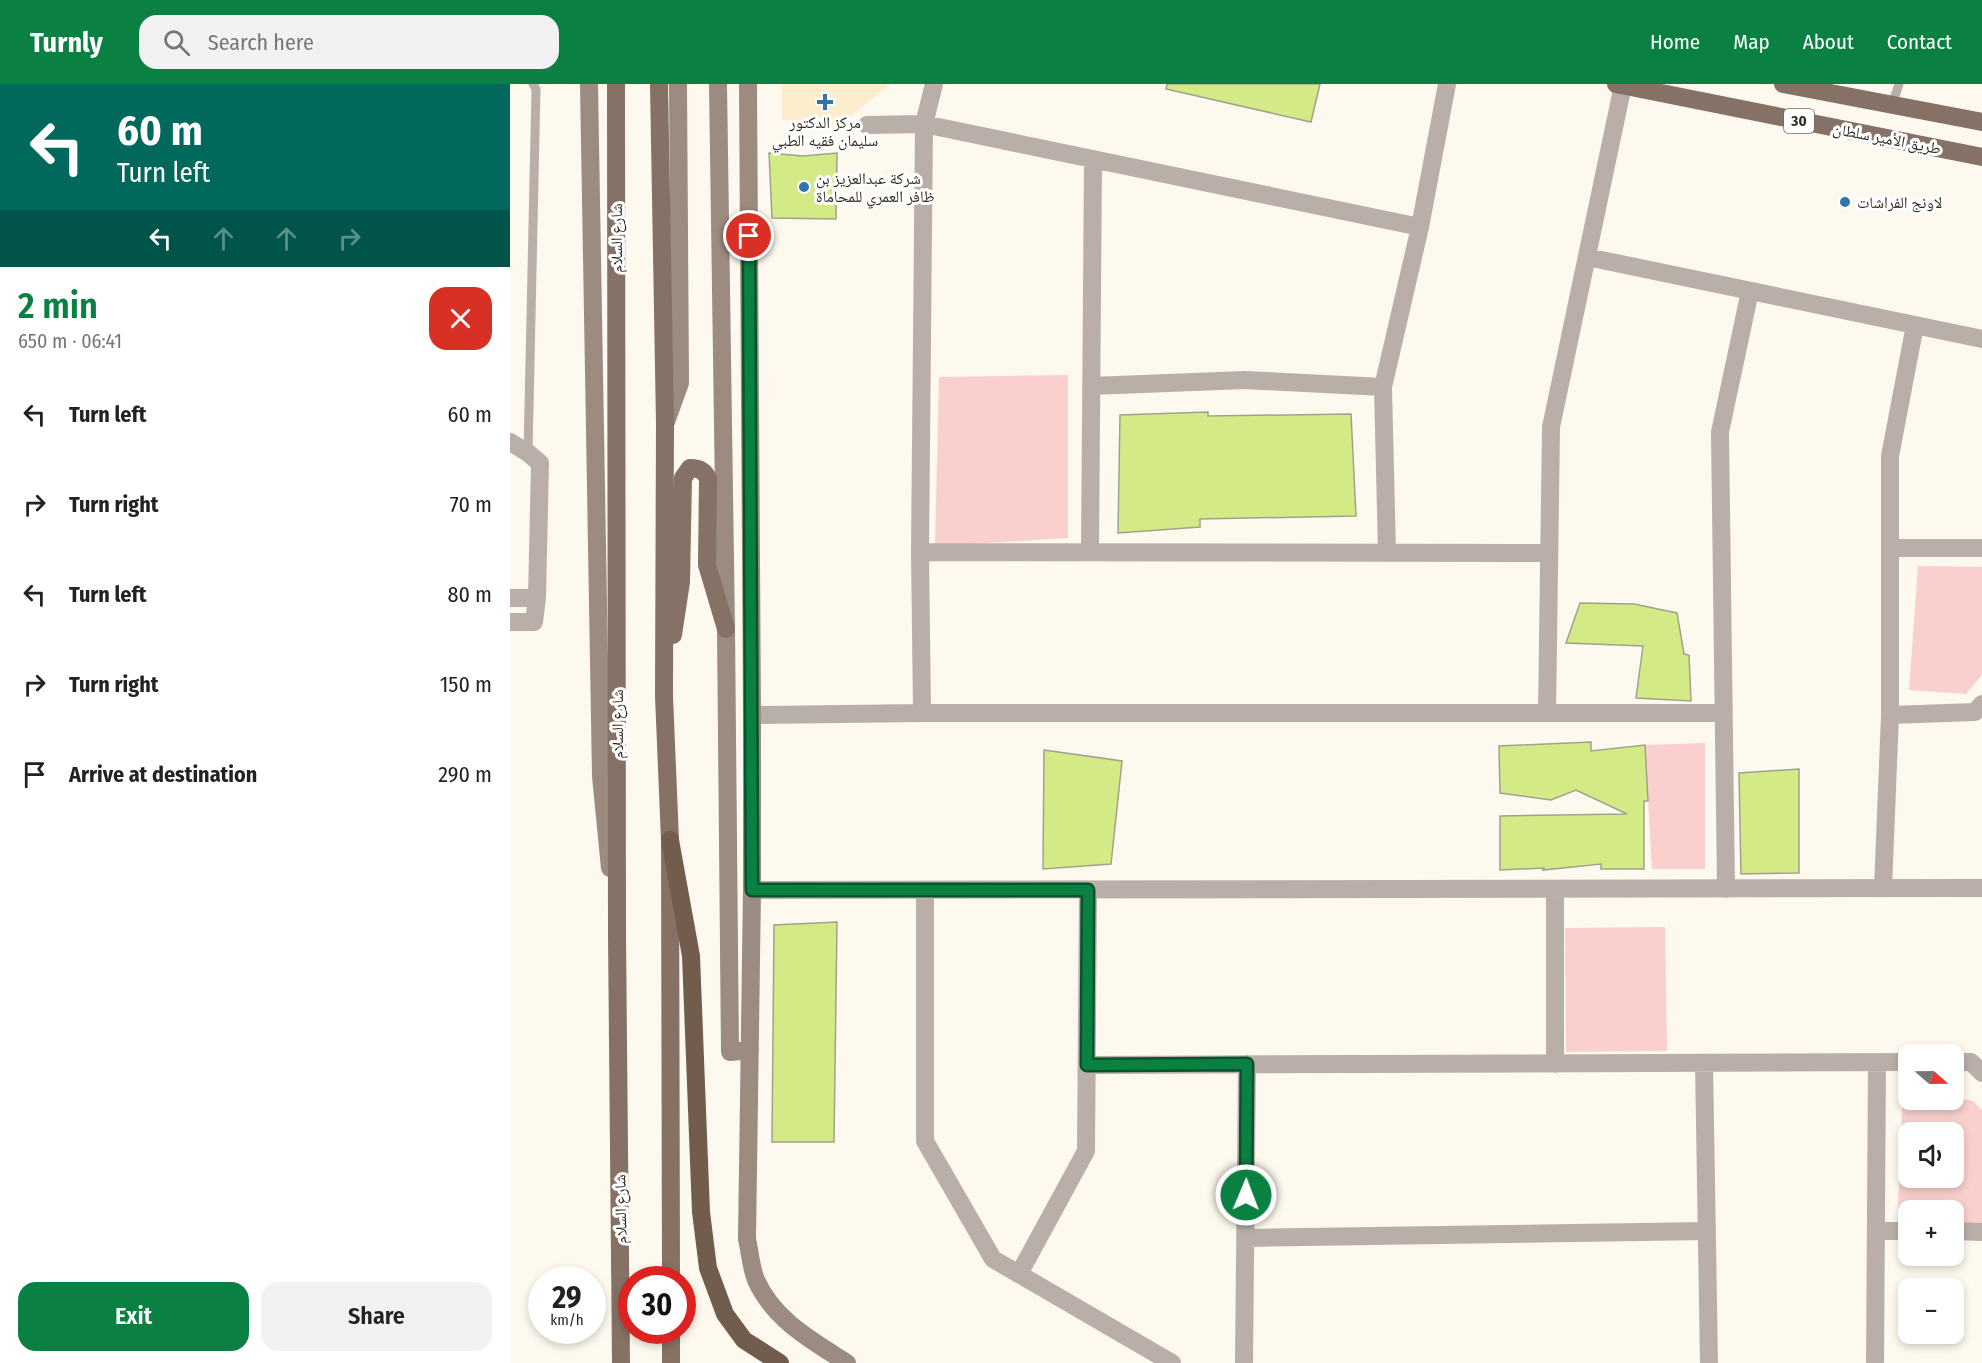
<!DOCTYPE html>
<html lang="en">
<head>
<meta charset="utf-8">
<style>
	body { margin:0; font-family:"Fira Sans Condensed","Noto Naskh Arabic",sans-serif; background:#f2f2f2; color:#222; height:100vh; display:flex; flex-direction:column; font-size:22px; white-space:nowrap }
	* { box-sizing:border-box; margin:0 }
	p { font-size:20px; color:#767676 }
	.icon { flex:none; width:33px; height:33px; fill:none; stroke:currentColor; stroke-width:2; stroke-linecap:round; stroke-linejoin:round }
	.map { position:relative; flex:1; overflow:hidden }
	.side { display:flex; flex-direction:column; background:#fff; width:510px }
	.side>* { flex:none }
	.banner { background:#00695c; color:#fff; overflow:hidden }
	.needle { width:39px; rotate:110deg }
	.fabs { position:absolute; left:1388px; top:960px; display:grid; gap:12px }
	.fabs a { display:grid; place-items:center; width:66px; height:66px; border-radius:12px; background:#fff; box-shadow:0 3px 9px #0003; font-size:30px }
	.speed { position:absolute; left:18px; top:1182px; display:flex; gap:12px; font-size:30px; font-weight:700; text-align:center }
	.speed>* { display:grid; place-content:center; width:78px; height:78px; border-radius:50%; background:#fff; box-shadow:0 3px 9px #0003; line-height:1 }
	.speed small { font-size:15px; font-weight:400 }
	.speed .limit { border:9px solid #d22; background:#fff; color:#111 }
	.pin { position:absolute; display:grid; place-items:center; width:51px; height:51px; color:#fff; margin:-26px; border:3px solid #fff; border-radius:50%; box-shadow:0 2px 6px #0007 }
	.me { position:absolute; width:66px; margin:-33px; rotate:1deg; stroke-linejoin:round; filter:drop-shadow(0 0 4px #0008) }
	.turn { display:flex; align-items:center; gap:21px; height:126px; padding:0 18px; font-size:27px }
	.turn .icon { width:78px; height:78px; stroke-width:2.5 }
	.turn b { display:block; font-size:42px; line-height:51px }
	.lanes { display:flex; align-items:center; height:57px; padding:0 18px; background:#0003; justify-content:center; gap:30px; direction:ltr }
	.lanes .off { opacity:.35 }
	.round { display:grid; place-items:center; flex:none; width:63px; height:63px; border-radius:18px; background:#f2f2f2 }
	.summary { display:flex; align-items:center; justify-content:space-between; height:102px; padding:0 18px }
	h1 { font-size:36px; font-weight:600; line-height:45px; color:#0b8043 }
	.primary-button { display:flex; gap:12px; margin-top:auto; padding:12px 18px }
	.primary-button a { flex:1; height:69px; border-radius:18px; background:#0b8043; color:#fff; font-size:24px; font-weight:600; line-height:69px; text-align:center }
	.primary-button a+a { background:#f2f2f2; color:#222 }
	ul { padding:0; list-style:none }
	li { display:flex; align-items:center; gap:18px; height:90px; padding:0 18px }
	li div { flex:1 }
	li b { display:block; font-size:22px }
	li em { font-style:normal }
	header { display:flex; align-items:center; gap:36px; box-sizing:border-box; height:84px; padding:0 30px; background:#0b8043; color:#fff }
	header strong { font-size:28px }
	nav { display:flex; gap:33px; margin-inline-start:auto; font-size:21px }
	.search { width:420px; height:54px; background:#f2f2f2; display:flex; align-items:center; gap:15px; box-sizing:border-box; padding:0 21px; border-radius:18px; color:#767676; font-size:22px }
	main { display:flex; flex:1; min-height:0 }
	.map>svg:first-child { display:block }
</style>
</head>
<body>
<header>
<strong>Turnly</strong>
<div class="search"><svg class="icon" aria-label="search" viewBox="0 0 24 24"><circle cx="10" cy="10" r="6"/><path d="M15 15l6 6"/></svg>Search here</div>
<nav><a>Home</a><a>Map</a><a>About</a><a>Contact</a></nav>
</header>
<main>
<section class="side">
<div class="banner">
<div class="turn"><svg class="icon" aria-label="left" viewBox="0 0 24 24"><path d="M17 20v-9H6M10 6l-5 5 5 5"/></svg><div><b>60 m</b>Turn left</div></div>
<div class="lanes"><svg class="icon" aria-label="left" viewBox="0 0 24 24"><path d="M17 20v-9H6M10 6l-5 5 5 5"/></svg><svg class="icon off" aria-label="ahead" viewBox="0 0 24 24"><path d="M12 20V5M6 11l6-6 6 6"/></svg><svg class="icon off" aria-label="ahead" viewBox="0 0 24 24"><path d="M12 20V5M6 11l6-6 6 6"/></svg><svg class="icon off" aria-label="right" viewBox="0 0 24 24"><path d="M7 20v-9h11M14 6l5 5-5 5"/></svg></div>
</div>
<div class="summary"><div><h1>2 min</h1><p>650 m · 06:41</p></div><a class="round" style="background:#d93025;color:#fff"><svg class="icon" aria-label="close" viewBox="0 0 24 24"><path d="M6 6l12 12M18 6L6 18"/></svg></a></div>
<ul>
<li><svg class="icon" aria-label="left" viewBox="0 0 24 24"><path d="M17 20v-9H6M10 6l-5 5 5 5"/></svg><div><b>Turn left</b></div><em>60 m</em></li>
<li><svg class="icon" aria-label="right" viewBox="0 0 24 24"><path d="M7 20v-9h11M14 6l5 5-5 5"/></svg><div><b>Turn right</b></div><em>70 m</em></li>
<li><svg class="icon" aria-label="left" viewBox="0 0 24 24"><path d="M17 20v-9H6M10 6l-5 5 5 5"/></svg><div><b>Turn left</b></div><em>80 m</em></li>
<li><svg class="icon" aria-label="right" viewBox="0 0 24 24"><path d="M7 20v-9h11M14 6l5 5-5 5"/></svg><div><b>Turn right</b></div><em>150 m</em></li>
<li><svg class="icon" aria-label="arrive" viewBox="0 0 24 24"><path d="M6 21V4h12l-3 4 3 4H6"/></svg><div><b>Arrive at destination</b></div><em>290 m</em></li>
</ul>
<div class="primary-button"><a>Exit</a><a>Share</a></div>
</section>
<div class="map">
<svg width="1472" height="1279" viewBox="0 0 1472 1279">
	<rect width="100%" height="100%" fill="#fdf9ee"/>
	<path fill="#fcedcc" d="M272,0H381L330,40L272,36Z"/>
	<path fill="#f9d0cd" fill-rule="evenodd" d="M558,291V454L425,462L429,293Z
		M1408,482L1472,483V591L1456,610L1399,606Z
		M1195,659V785H1142L1135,661Z
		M1155,843L1157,967L1056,968L1055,844Z
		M1393,1005L1398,1006V1016H1443V1013L1463,1017L1472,1026V1142L1443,1144V1126H1398V1146L1387,1147ZM1398,1048H1443V1094H1398Z"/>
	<path fill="#d4ea87" stroke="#9ea48b" stroke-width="1.5" d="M657,0H810L801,38L656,5Z
		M259,69L293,72L327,69L326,135L262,134Z
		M698,328V332L841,330L846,432L690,435V443L608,449L610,331Z
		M1070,519L1124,520L1167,529L1174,570L1179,571L1181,617L1126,614L1133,562L1056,559Z
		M1081,658V667L1135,661L1138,717H1134V785H1091V780L1033,786L1034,784L990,786V732L1117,730L1066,706L1041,716L990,709L989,662Z
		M534,666L612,677L601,780L533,785Z
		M1289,685V789L1231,790L1229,689Z
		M327,838L324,1058H262L264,841Z"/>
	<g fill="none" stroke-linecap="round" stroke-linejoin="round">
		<path stroke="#baafa8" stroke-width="9" d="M1382,21L1389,0
			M18,369L26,5L23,0"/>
		<path stroke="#baafa8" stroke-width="18" d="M357,41L414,40L910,143
			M1077,173L1472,255
			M581,302L735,296L873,303
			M0,358L18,369L30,379L27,514
			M1380,464H1472
			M410,468L1039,469
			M580,468L583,75
			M877,469L873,303L910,143L937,0
			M0,514H27L24,538H0
			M412,629L410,468L414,40L424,0
			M1037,629L1041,343L1113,1
			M242,631L412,629H1213
			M1380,631L1465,628L1472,620
			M1373,804L1380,631V372L1405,241
			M1216,805L1210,348L1240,207
			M242,806L1472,804
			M415,806V1057L483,1175L662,1279
			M1443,978H1461L1472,989
			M1194,979L1199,1279
			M1045,980V805
			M577,981L1398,978
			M1366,1147H1398
			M1443,1147L1472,1148
			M735,1154L1197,1147
			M509,1190L576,1067L578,806
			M734,1279L737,980
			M1365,1279L1367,979"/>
		<path stroke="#9b8b81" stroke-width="18" d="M79,0L91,692L100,784
			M208,0L216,545L220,968L240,966
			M238,0L242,631V806L237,1155C240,1168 241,1184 246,1196C264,1236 301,1256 337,1279
			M156,338L170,299L168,0"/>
		<path stroke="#857165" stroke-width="18" d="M106,0L107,850L111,1279
			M149,0L155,340L154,612L160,756L161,1196
			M1106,0L1472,73
			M1273,0L1472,38
			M163,551L171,498L173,394L180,384C189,384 195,387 198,395L197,481L216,545
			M161,1246V1279"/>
		<path stroke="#715c4d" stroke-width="18" d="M160,756L181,872L191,1128L198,1184L215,1230L234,1256L270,1279"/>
	</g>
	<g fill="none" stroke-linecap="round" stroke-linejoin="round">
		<defs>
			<path id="route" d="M239,152L242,806H578L577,981L737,980L736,1111"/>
		</defs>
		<use href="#route" stroke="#07532c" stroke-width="15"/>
		<use href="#route" stroke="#0b8043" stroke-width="10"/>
	</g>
	<g fill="#3374aa" stroke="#fff" stroke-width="2">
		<path d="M312 9h6v6h6v6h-6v6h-6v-6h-6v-6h6z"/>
		<circle cx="294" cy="103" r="6"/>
		<circle cx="1335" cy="118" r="6"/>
	</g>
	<g text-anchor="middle" stroke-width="6" stroke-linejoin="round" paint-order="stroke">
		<rect fill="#fff" stroke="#6d6b64" stroke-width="1.5" x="1274" y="25" width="30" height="24" rx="4.5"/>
		<g font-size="15" font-weight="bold" fill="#2f2b21">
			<text x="1289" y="42">30</text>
		</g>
		<g font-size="16" fill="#2f2b21" stroke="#fff" text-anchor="start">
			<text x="315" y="44" text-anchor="middle">مركز الدكتور<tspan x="315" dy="18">سليمان فقيه الطبي</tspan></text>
			<text x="306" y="100">شركة عبدالعزيز بن<tspan x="306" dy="18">ظافر العمري للمحاماة</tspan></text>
			<text x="1347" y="124">لاونج الفراشات</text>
		</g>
		<g font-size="16" fill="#2f2b21" stroke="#fff">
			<text transform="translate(1377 54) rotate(11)" y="6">طريق الأمير سلطان</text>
			<text transform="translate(106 154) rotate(-90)" y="6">شارع السلام</text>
			<text transform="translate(107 640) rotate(-90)" y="6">شارع السلام</text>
			<text transform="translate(110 1125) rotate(-91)" y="6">شارع السلام</text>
		</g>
	</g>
</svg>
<div class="fabs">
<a><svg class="needle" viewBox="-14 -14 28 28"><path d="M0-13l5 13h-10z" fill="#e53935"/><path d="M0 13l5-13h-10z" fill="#767676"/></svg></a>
<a><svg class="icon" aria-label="sound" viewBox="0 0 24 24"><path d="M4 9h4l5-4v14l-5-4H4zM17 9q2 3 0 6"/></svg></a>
<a>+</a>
<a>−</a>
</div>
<div class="speed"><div>29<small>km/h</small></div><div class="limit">30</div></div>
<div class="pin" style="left:239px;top:152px;background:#d93025"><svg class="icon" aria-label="arrive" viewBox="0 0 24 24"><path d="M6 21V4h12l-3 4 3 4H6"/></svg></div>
<svg class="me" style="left:736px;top:1111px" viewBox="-20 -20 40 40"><circle r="17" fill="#0b8043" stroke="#fff" stroke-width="3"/><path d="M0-11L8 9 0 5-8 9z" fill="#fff"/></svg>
</div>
</main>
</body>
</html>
